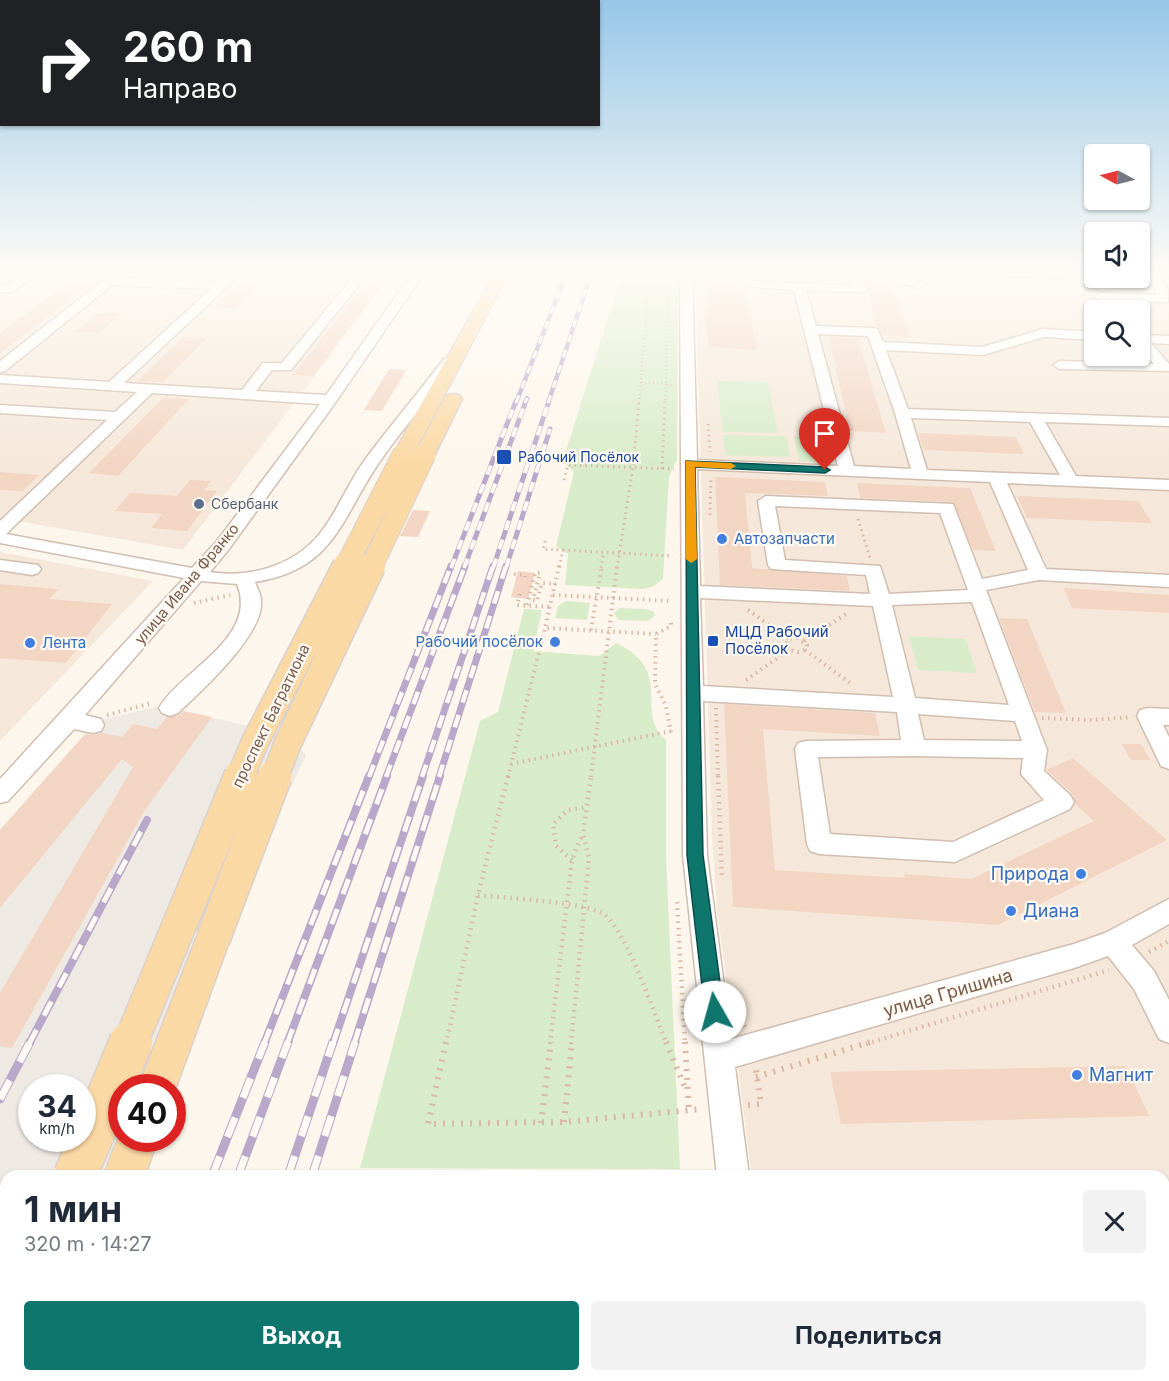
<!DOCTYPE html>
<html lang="ru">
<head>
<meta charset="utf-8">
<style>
	body { margin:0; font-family:Inter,sans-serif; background:#f2f2f3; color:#1f2937; height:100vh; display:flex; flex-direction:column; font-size:22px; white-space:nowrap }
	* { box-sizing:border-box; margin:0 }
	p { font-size:20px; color:#747a83 }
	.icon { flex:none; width:33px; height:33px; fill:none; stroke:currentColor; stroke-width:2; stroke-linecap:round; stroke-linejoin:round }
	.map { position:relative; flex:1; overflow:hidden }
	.drawer { position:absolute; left:0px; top:1170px; width:1170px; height:212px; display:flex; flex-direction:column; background:#fff; border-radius:18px 18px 0 0; box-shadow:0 2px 4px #0004 }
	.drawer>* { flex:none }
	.banner { position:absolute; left:0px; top:0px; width:600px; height:126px; box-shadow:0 2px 4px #0004; background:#202124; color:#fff; overflow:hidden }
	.needle { width:39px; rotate:277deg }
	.controls { position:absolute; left:1084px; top:144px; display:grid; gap:12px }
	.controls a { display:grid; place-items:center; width:66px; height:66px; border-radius:6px; background:#fff; box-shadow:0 2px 4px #0004; font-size:30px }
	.speed { position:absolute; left:18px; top:1074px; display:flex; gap:12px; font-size:30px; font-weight:700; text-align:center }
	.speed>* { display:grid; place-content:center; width:78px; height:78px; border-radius:50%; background:#fff; box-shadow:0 2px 4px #0004; line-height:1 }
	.speed small { font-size:15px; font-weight:400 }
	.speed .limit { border:9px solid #d22; background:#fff; color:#111 }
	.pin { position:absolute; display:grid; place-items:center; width:51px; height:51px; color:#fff; margin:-62px -26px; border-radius:50% 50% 50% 0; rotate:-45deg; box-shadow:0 0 6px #0007 }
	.pin .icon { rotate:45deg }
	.me { position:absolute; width:66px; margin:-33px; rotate:353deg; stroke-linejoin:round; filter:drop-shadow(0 0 4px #0008) }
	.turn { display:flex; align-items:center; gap:21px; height:126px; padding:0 24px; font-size:27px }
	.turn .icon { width:78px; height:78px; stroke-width:2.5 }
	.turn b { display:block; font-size:42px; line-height:51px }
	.round { display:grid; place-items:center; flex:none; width:63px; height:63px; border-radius:6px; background:#f2f2f3 }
	.head { display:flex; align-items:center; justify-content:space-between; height:102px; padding:0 24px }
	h1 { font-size:36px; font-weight:700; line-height:45px }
	.cta { display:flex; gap:12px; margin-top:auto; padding:12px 24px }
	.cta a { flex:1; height:69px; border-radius:6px; background:#0f766e; color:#fff; font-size:24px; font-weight:700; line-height:69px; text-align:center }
	.cta a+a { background:#f2f2f3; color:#1f2937 }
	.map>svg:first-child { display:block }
</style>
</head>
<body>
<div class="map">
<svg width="1169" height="1381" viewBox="0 0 1169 1381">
	<rect width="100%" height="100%" fill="#fdf6ec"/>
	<path fill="#f5e8da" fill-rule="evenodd" d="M0,272H393L183,550L0,518Z
		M695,272H1095V278H1140V272H1169V1381H777L776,1376H1164V1176H752L717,908L712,837ZM1095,310H1140V356H1095Z
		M0,552L153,581L0,741Z"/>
	<path fill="#efe9e4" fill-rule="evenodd" d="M160,706L306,739L301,749L306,756L143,1087L122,1088L121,1132L100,1176H6V1367L0,1378V830L97,721ZM32,1088H82V1138H32Z"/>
	<path fill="#d8ecc9" d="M622,272H667L669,279L678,283L677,459L669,477L663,579L652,587L643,589L565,585L568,554L556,546L574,472L563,461Z
		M717,381L768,382L778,433L723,432Z
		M723,435L786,436L790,457L726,455Z
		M793,436L823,437L830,462L799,461Z
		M566,601L590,603L587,620L555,618L558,606Z
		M619,608L647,609L654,612L655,616L648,621L618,620L614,613Z
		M524,609L542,610L533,651L599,656L616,643C676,671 633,712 666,740V857L680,1169L360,1168L480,721L498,712Z
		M909,636L966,639L977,673L918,670Z"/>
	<path fill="#f3d5c3" d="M374,272H385L389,275L313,376L293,375Z
		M709,272H733L734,286L745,288L757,350L709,347L706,325Z
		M781,272L811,274L812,282L782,280Z
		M250,273L269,274L236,308L215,307Z
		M865,277L890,278L910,337L883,336L876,326Z
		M72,280L96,281L0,353V333Z
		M99,313L121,314L99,333L75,332Z
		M183,337L207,338L163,382L137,381Z
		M829,337L858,338L886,433L850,431Z
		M389,369L406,370L382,411L364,410Z
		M163,398L189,399L118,476L89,473Z
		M918,433L1016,437L1024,454L924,450Z
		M0,472L39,475L23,491L0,490Z
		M715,477L825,482L828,496L745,493L752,568L847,576L850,591L720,585Z
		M190,480L211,481L204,490L217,491L187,531L151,528L162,514L115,511L130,493L177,496Z
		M857,483L970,488L996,551L973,550L953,502L860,498Z
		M1017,496L1138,501L1152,523L1027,518Z
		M413,510L430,511L418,537L400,536Z
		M518,571L535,573L528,599L511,597Z
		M0,584L59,589L49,599L112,604L66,663L0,658Z
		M1064,588L1169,595V613L1072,608Z
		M999,618L1027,619L1066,713L1035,712Z
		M724,704L875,713L880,736L763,729L775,870L905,878L904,874L971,879L1094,821L1075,804L1072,793L1046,770L1073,758L1167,840L998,925L733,907Z
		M184,711L212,717L143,813L12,1048L0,1046V993L133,767L122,759L0,908V830L85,734L94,735L102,733L122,737L133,724L157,729L167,717L179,715Z
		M1122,744H1141L1150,760H1131Z
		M1126,1066L1149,1116L841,1124L830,1072Z"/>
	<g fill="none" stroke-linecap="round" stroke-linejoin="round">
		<defs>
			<path id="minor" d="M26,272H40L12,292H0V286H6Z
				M114,272H127L120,278L219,282L230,272H243L124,383L242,390L263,363H282L357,272H369L291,370H272L256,391L326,395L413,272H425L335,403L229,549L210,572C252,579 299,564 324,528C339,507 349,482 364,461C390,426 418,393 444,359L449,358L456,362C433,394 406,424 383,457C341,515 338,569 255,582C257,588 261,594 261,600C265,634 201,691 178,713L170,716L162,713L159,708C181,670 259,638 237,584L201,581L85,715L101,719L104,725L101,731L93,733L74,729L8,801L0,803V779L184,578L0,543V521L107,420L0,413V405L115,412L137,392L0,383V375L109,382L211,289L112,285L5,371L0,372V361ZM152,393L320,404L217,541L192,568L6,534Z
				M680,272H692L697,460L838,466L794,290L745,286L742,272H754V281L853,286L850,272H899L903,278L924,283L926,285L920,288L895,282L891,276L862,275L866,290L864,292L806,291L816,326L873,328L877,329L883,342L982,347L1043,329L1095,332V340L1044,337L983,355L886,350L908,409L1169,418V426L1045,422L1076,476L1169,480V490L1007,483L1046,569L1169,575V587L1039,580L986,590L1047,750L1044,771L1070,795L1074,802L1070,809L955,862L819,854L810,851L807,844L795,749L798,743L806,741L901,740L897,712L703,701L707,855L731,1039L1074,944L1105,933L1169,899V924L1132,945L1154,971L1169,1000V1043L1159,1039L1134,989L1108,956L1074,968L735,1067L749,1176H717L683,855ZM818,334L868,336L895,413L911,469L854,466ZM911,418L1030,422L1060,475L927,470ZM697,469L990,482L1028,570L982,579L953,504L766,496L758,501L768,565L771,569L866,575L870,594L700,586ZM775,506L940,513L968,590L889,594L880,566L785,560ZM700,598L873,606L893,697L703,686ZM972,602L1009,705L915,698L892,605ZM918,714L1015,721L1022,741L924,740ZM914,756L1023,758L1021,774L1044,800L953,842L830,834L818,757Z
				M983,272L1095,274V278H1100L1095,280L989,275Z
				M1141,272H1153L1155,274L1169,272V278L1161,280L1167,287L1168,302L1100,301L1094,297L1100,293L1157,295L1155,288L1150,282L1116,281L1110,278H1140V275H1144Z
				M1140,335L1169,336V344L1151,343L1169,364V371L1060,369L1053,365L1060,361L1154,364L1140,347Z
				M0,560L38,565L41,569L38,573L32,575L0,570Z
				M1148,708L1169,709V725H1163L1169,737V769L1161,766L1137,716L1140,710Z
				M1164,1183H1169V1215H1164Z
				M358,1376H396L395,1381H357Z
				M580,1376H617L618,1381H580Z
				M735,1376H772L774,1381H736Z"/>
			<path id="major" d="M495,272H509L414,453L411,457H397L394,453Z
				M453,394L459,395L462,399L435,454L432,458H418L415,454L444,399L447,395Z
				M213,923L225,928L230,939L172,1098V1088H138L196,939L201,928Z
				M122,1129V1138H158L145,1176H103Z
				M6,1309V1366L0,1368V1311Z
				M22,1376H71L69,1381H20Z"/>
		</defs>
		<use href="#minor" stroke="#d1beb0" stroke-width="3"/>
		<use href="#major" stroke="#dad1cd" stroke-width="3"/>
		<path stroke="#d9b8a5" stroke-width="2" stroke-dasharray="1 3" stroke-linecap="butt" d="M650,274L657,272
			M669,297L666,384L673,385
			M641,383L666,384L665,403
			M639,403L650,272"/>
		<path stroke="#d9b8a5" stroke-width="3" stroke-dasharray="1.5 4" stroke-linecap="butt" d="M708,424L710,452
			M662,469L665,401
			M564,480L568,465L674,469
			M710,515L711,477
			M858,519L870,558
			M545,541L543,549L563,550L559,568
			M563,550L673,556
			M601,568L604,552
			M617,568L633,467L639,401"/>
		<path stroke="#d9b8a5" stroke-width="4" stroke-dasharray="1.5 4.5" stroke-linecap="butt" d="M559,566L545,628L656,634
			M514,574L525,575V577
			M520,594L517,605L550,607
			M553,595L672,601
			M194,603L230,595
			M527,605L535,573H540L533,600L537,601L542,583L556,584
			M748,610L789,639
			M671,623V626L656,634L655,684L666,706L671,733
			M591,630L602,566
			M797,638L807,645L805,650L798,652L789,650L786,644L789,639Z
			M804,641L846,614
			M805,650L853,685
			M746,680L789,650
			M716,708L718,777
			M107,715L152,703
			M1042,718L1092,720L1131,717
			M511,764L671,731
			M508,777L545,628
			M591,777L617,566"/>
		<path stroke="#d9b8a5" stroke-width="4.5" stroke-dasharray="1.5 5" stroke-linecap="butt" d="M718,776L722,880
			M572,860L556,846L553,824L568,810L587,807
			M478,895C503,898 589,902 605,915C629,936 653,1012 667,1044
			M677,902L685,1044
			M1149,952L1169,941
			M738,1007L745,1028
			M446,1044L478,895L508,776
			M550,1044L572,860L582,835
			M571,1044L589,858L583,835L591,776
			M866,1044L1109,970"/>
		<path stroke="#d9b8a5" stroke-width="6" stroke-dasharray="2 7" stroke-linecap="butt" d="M446,1042L428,1124L564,1122L702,1109
			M666,1042L686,1090
			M685,1042L689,1110
			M756,1077L871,1042
			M748,1105L761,1104L756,1070
			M564,1122L572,1042
			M541,1123L551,1042
			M786,1376V1381"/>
		<use href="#minor" fill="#fff" fill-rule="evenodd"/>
		<use href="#major" fill="#fbd9a5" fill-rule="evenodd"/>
		<defs>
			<path id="rail-far4" d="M516,403L567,272
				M525,403L527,398
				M548,403L592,272"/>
			<path id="rail-far3" d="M451,568L516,401
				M464,568L526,401
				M493,568L549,401
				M506,568L550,429"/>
			<path id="rail-far2" d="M369,777L451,566
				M386,777L465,566
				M422,777L493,566
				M439,777L506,566"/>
			<path id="rail-far1" d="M29,1044L147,820
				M264,1044L369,776
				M287,1044L387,776
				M333,1044L423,776
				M354,1044L440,776"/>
			<path id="rail" d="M0,1099L30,1042
				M212,1176L265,1042
				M238,1176L288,1042
				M288,1176L333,1042
				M312,1176L355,1042
				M121,1381L123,1376
				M133,1381L135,1376
				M159,1381L162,1376
				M220,1381L222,1376
				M245,1381L247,1376"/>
		</defs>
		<use href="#rail-far4" stroke="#b9a8c9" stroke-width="4.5"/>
		<use href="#rail-far3" stroke="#b9a8c9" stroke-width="5"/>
		<use href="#rail-far2" stroke="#b9a8c9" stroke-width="7"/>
		<use href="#rail-far1" stroke="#b9a8c9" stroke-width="8"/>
		<use href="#rail" stroke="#b9a8c9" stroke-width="9"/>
		<use href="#rail-far4" stroke="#fffaf3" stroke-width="3" stroke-dasharray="8" stroke-linecap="butt"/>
		<use href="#rail-far3" stroke="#fffaf3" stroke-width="4" stroke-dasharray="10" stroke-linecap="butt"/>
		<use href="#rail-far2" stroke="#fffaf3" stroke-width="4.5" stroke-dasharray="13" stroke-linecap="butt"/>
		<use href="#rail-far1" stroke="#fffaf3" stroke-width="5" stroke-dasharray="16" stroke-linecap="butt"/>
		<use href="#rail" stroke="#fffaf3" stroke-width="7" stroke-dasharray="21" stroke-linecap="butt"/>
		<defs>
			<path id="major-bridge-far3" d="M345,568L404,453
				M371,568L425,454"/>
			<path id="major-bridge-far2" d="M240,777L255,742L346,566
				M275,777L287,745L372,566"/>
			<path id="major-bridge-far1" d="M213,939L275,776
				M130,1044L241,776"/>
			<path id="major-bridge" d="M75,1176L131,1042"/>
		</defs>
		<use href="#major-bridge-far3" stroke="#dad1cd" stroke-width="23" stroke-linecap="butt"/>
		<use href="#major-bridge-far2" stroke="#dad1cd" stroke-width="29" stroke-linecap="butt"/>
		<use href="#major-bridge-far1" stroke="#dad1cd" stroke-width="36" stroke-linecap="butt"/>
		<use href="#major-bridge" stroke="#dad1cd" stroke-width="45" stroke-linecap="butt"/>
		<use href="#major-bridge-far3" stroke="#fbd9a5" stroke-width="21"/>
		<use href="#major-bridge-far2" stroke="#fbd9a5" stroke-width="26"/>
		<use href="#major-bridge-far1" stroke="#fbd9a5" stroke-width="33"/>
		<use href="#major-bridge" stroke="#fbd9a5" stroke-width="42"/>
	</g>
	<linearGradient id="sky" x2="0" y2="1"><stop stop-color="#97c7e8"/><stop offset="0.58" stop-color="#fefbf6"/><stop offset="1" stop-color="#fefbf6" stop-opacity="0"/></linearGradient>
	<rect width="1169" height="465" fill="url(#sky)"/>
	<path fill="#0f766e" stroke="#0a4d48" stroke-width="1.5" d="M686,461L825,467L830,470L825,473L695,467L703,855L724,1012L721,1018L715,1021L708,1018L705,1012L687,855Z"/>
	<path fill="#f59e0b" d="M686,461L731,463L736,466L731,469L695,467L697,559L691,563L686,559Z"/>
	<g fill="#1a4fb4" stroke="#fffaf3" stroke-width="2">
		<rect x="496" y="449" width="16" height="16" rx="3"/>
		<rect x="707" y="635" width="12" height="12" rx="3"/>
	</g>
	<circle fill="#5c6f8a" stroke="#fffaf3" stroke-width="2" cx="199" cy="504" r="6"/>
	<g fill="#3f7fe0" stroke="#fffaf3" stroke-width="2">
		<circle cx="722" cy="539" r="6"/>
		<circle cx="555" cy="642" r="6"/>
		<circle cx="30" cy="643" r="6"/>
		<circle cx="1081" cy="874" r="6"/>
		<circle cx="1011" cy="911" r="6"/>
		<circle cx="1077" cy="1075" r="6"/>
	</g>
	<g text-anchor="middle" stroke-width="4.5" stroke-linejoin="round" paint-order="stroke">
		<g font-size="14" fill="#164399" stroke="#fffaf3" text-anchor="start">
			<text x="518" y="462">Рабочий Посёлок</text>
		</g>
		<g font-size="14" fill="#4e5e75" stroke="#fffaf3" text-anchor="start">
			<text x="211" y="509">Сбербанк</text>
		</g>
		<g font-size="15" fill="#366cbe" stroke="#fffaf3" text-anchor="start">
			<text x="734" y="544">Автозапчасти</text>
			<text x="543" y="647" text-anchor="end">Рабочий посёлок</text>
			<text x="42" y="648">Лента</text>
		</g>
		<g font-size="15" fill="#7a5c4d" stroke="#fffaf3">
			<text transform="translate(187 584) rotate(-50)" y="5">улица Ивана Франко</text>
			<text transform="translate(271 716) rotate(-64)" y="5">проспект Багратиона</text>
		</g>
		<g font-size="15" fill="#164399" stroke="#fffaf3" text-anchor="start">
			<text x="725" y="637">МЦД Рабочий<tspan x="725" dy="17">Посёлок</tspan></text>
		</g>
		<g font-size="18" fill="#366cbe" stroke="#fffaf3" text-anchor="start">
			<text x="1069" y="880" text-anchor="end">Природа</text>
			<text x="1023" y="917">Диана</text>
			<text x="1089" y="1081">Магнит</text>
		</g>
		<g font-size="18" fill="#7a5c4d" stroke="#fffaf3">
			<text transform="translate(948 993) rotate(-16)" y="6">улица Гришина</text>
		</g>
	</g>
</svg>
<div class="controls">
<a><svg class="needle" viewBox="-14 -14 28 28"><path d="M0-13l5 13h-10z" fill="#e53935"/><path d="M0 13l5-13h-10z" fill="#747a83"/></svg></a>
<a><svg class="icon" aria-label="sound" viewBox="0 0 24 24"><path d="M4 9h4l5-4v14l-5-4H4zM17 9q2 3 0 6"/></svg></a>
<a><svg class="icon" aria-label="search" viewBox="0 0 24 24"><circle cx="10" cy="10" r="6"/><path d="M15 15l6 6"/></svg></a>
</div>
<div class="speed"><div>34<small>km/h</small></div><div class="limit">40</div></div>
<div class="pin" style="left:825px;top:470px;background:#d93025"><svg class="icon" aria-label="arrive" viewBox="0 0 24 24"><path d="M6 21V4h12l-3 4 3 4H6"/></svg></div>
<svg class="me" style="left:715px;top:1012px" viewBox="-20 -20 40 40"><circle r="19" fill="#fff"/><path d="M0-13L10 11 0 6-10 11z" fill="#0f766e"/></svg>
<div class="banner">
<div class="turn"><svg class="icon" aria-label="right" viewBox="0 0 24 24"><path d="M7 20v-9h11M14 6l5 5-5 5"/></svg><div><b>260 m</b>Направо</div></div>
</div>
<section class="drawer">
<div class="head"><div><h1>1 мин</h1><p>320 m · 14:27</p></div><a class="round"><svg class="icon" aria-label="close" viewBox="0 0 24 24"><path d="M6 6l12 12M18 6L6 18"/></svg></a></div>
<div class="cta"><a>Выход</a><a>Поделиться</a></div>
</section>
</div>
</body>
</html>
